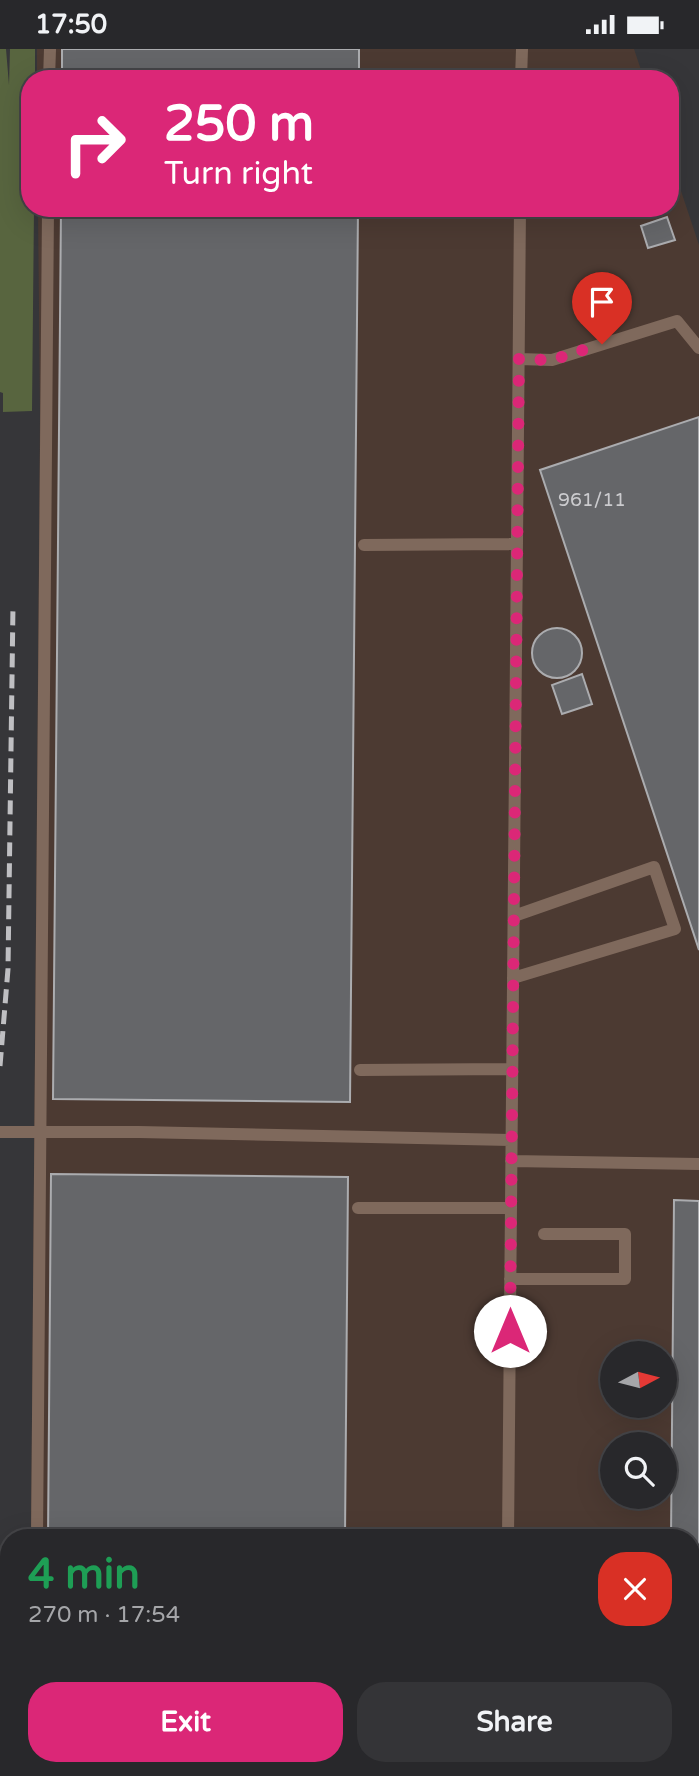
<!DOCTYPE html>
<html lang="en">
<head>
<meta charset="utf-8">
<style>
	body { margin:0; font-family:"Varela Round",sans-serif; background:#343437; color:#f1f3f6; height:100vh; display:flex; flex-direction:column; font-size:26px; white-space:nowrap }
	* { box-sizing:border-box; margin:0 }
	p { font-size:23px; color:#a5a6a9 }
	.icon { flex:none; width:38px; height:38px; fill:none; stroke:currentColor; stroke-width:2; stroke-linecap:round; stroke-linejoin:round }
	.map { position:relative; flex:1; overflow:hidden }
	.panel { position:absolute; left:0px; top:1480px; width:700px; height:247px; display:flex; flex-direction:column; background:#28282b; border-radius:28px 28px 0 0; box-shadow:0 7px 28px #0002,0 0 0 2px #444447 }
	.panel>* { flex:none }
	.guide { position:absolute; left:21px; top:21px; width:658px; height:147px; border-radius:28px; box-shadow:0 7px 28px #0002,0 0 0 2px #444447; background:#db2777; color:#fff; overflow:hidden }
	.needle { width:46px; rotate:83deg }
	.buttons { position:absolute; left:600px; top:1292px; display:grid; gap:14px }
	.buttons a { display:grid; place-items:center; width:77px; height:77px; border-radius:50%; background:#28282b; box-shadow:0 7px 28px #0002,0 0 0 2px #444447; font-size:35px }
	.pin { position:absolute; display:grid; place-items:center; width:60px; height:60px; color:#fff; margin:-72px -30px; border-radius:50% 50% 50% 0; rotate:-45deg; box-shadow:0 0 7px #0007 }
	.pin .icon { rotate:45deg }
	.me { position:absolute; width:77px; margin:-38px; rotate:0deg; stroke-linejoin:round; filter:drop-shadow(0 0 5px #0008) }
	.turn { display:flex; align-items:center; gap:24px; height:147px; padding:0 28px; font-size:32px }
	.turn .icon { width:91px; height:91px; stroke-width:2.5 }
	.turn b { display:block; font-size:49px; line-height:60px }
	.round { display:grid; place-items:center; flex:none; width:74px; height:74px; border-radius:28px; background:#343437 }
	.headline { display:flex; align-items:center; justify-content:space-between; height:119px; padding:0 28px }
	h1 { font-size:42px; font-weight:700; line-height:52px; color:#1e9e55 }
	.action { display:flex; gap:14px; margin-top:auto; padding:14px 28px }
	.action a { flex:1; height:80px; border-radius:28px; background:#db2777; color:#fff; font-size:28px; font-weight:700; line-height:80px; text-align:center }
	.action a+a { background:#343437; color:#f1f3f6 }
	.status { display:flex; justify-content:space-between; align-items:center; height:49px; padding:0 35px; background:#28282b; direction:ltr }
	.status svg { height:19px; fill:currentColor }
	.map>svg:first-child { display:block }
</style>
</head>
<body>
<div class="status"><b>17:50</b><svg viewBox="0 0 49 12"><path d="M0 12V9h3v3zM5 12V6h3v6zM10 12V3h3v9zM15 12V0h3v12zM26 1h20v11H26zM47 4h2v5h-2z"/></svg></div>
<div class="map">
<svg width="699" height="1727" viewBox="0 0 699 1727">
	<rect width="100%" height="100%" fill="#363639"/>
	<path fill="#4c3a32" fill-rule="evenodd" d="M37,0H634L644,30H37Z
		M670,109L699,196V1727H29V1718H691V1489H31L40,365L38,159H670ZM612,1304H665V1356H612ZM612,1395H665V1447H612Z"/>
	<path fill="#58653f" d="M0,0H6L9,36L10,0H35V30H30V159H34L32,362L3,363V344L0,343Z"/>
	<path fill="#656669" stroke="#abacaf" stroke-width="2" d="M62,0H359V30H62Z
		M61,159H358L350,1053L53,1050Z
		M667,168L675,191L648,199L641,177Z
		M699,368V901L540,421Z
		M532 604a25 25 0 1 1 50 0a25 25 0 1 1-50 0Z
		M582,625L592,655L562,665L552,636Z
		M51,1125L348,1128L345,1489H48Z
		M674,1151L699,1152V1727H669V1718H691V1489H671Z
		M46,1718H343V1727H46Z"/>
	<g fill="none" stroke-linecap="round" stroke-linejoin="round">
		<path stroke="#7f695c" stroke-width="12" d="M49,30L50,0
			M521,30L522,0
			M519,310L552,311L677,272L699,299
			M364,496L517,495
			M513,929L675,880L654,818L514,867
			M360,1021L512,1020
			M0,1083H139L511,1091
			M511,1112L699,1115
			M358,1159H511
			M510,1230H625V1185H544
			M37,1489L48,159
			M508,1489L520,159
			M35,1727V1718
			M506,1727V1718"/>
		<path stroke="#bfbfc2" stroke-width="5" stroke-dasharray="14 7" stroke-linecap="butt" d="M0,1017L8,920L13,556"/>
	</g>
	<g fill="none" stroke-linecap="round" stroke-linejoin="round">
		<path stroke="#db2777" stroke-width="12" stroke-dasharray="0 21.6" d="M510,1282L519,310L552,311L602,295"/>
	</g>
	<g text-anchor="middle" stroke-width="7" stroke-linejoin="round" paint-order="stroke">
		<g font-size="19" fill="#cbcbce">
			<text x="592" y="457">961/11</text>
		</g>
	</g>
</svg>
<div class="buttons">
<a><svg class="needle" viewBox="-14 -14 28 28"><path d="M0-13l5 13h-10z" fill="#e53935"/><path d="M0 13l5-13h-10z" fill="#a5a6a9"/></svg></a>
<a><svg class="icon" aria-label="search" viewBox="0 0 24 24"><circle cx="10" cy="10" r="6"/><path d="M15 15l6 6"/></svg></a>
</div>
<div class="pin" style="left:602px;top:295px;background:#d93025"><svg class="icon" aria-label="arrive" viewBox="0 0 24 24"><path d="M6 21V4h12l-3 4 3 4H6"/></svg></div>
<svg class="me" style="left:510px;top:1282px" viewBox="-20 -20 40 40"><circle r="19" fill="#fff"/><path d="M0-13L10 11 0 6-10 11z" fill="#db2777"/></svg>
<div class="guide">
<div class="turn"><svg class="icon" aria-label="right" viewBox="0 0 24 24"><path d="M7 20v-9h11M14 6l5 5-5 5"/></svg><div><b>250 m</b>Turn right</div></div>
</div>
<section class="panel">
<div class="headline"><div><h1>4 min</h1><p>270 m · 17:54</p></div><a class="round" style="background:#d93025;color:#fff"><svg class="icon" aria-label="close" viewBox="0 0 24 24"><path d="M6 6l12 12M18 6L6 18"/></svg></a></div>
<div class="action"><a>Exit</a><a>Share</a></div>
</section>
</div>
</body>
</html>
